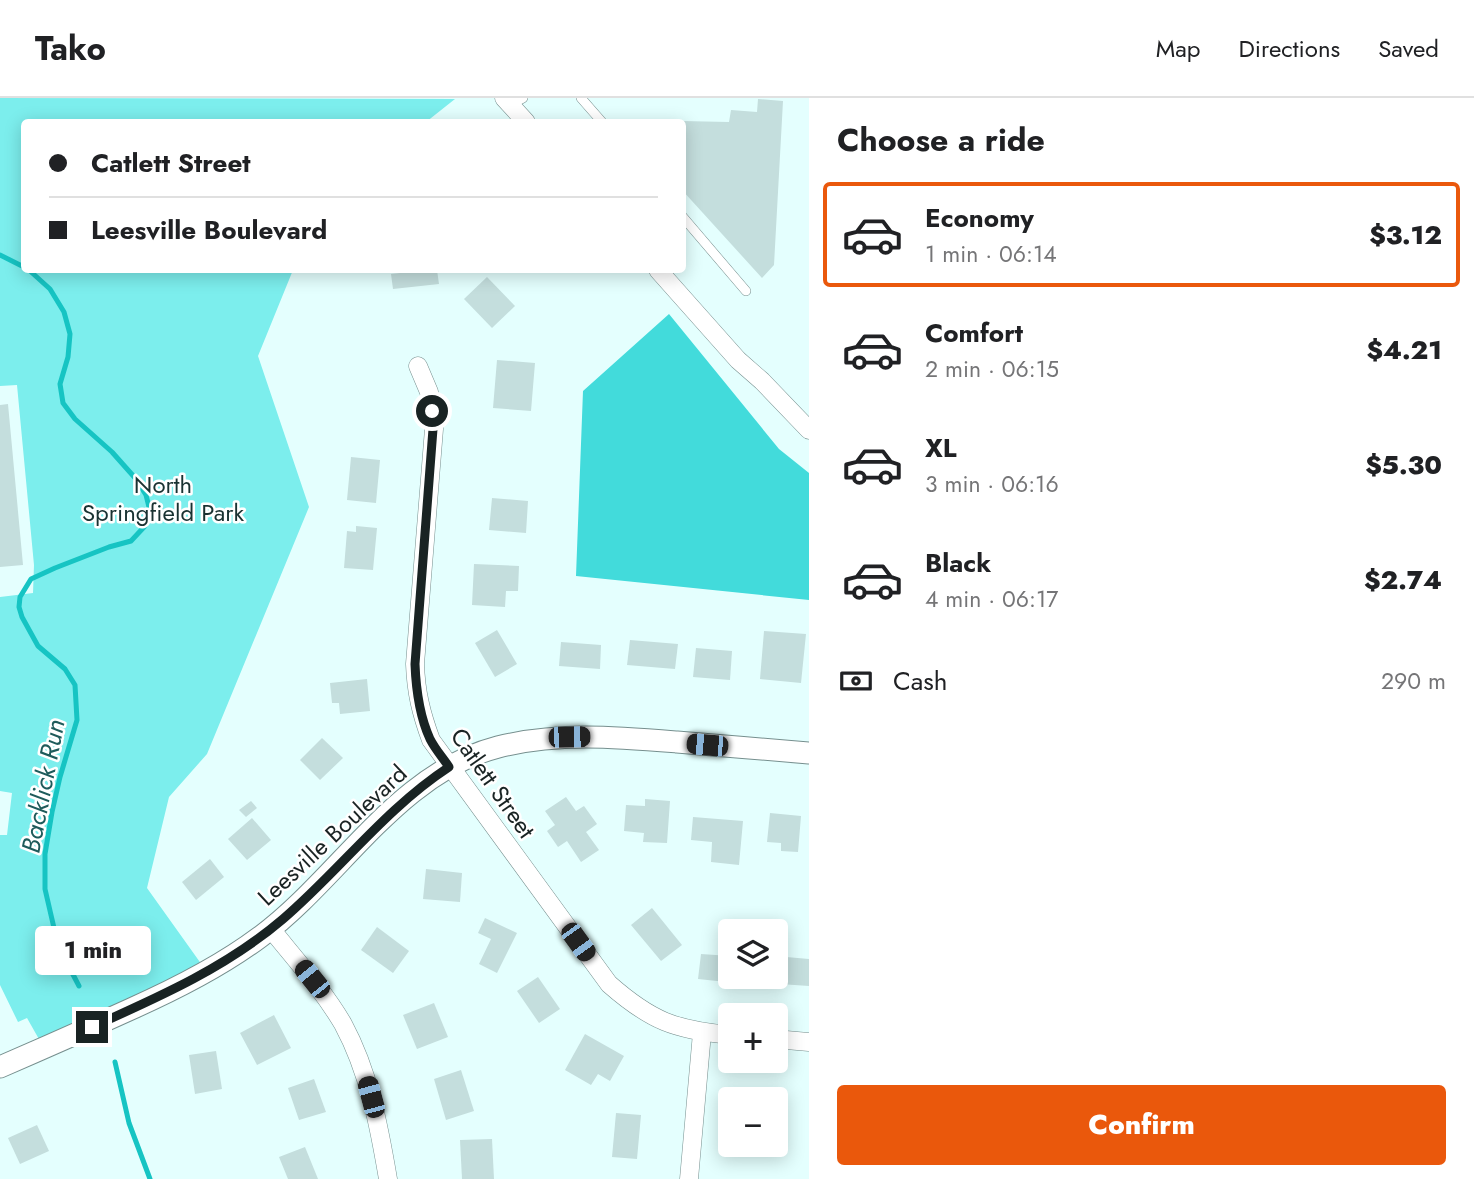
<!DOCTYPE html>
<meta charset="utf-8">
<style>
:root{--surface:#fff;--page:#f2f2f2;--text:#202124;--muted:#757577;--line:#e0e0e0;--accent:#ea580c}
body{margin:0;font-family:Jost,sans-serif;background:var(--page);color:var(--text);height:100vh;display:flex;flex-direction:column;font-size:26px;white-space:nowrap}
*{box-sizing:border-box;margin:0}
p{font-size:23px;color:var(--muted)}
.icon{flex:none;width:38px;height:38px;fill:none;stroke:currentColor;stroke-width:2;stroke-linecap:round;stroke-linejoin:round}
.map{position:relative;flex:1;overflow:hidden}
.sheet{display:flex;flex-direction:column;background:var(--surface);width:665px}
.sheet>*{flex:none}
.banner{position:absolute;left:21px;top:21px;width:665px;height:154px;border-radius:7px;box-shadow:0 4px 18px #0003;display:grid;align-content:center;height:154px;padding:0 28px;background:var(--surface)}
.tools{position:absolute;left:718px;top:821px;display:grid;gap:14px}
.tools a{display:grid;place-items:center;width:70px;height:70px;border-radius:7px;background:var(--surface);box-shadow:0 4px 18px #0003;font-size:35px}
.end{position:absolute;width:32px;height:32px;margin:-16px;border:9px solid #192323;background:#fff;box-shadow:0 0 0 4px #fff}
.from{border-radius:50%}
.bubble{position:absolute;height:49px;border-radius:7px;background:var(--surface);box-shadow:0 4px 18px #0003;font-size:23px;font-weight:800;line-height:49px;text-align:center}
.car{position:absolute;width:21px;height:42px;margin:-21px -10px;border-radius:9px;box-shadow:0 0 5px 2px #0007;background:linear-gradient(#222 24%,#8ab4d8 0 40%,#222 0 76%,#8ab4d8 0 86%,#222 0)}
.banner b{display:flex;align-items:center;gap:24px;height:66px;font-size:26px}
.banner b+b{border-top:2px solid var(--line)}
.banner i{width:18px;height:18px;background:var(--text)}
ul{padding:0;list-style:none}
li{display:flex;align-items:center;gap:21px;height:105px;margin:0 14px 10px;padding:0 14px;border:4px solid transparent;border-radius:7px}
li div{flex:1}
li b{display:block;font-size:26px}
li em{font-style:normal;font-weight:800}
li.active{border-color:var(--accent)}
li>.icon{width:63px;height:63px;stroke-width:1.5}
h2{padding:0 28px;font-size:32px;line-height:84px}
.pay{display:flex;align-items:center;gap:18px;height:77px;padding:0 28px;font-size:26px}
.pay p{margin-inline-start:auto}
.button{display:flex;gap:14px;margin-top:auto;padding:14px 28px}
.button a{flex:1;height:80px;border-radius:7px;background:var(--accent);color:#fff;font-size:28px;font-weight:800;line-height:80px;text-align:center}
header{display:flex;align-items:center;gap:42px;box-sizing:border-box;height:98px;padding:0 35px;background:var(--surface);border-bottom:2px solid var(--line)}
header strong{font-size:33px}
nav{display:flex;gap:38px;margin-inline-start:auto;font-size:24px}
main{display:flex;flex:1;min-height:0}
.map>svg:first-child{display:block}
.green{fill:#7ceeed}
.forest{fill:#42dbdb}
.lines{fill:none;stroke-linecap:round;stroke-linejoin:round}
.stream{stroke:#16c4c3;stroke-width:5}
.building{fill:#c4dedd}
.service-casing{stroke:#768f8e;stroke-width:10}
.minor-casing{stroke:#768f8e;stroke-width:19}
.tertiary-casing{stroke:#768f8e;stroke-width:23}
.service{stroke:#fff;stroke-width:9}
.minor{stroke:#fff;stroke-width:18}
.tertiary{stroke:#fff;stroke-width:21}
.route{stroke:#192323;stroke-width:9}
.labels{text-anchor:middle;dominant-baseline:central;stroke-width:5;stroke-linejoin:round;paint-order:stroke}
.park-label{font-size:24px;fill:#193232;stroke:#fff}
.street-label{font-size:24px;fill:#192323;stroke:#fff}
.water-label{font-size:26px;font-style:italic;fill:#1e5b5b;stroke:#fff}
</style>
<header>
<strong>Tako</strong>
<nav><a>Map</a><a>Directions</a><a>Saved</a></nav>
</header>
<main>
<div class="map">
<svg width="809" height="1081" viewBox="0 0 809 1081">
<rect width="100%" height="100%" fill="#e4fffe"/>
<!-- green -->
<path class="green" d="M0,0L455,1L426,24H24V172H293L258,258L309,409L207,656L169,699L147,790L207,874L44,950L27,920L18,924L0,887V737H7L12,695L0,693V499L33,495L34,467L17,287L0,288Z"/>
<!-- forest -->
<path class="forest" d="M669,216L779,351L809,375V502L576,478L583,293Z"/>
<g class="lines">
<!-- stream -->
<g class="stream">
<path d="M0,157L24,169"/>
<path d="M29,172L50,191L64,214L70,236L68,259L60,286L63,305L75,321L112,354L136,381L146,397L150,413L145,428L131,443L109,449L55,470L31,481L20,499L19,509L22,519L38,548L65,571L75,587L77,622L60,679L52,714L45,756V791L54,830L68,867L79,888"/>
<path d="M115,964L129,1025L150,1081"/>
</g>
</g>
<!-- building -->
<g class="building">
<path d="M758,1L783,3L774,167L762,180L682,92V23L729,24L731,12L757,14Z"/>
<path d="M400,172H437L439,186L393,191L391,176L400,175Z"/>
<path d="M487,179L515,208L492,230L464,201Z"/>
<path d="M497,262L535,265L531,313L493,310Z"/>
<path d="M8,306L23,467L0,469V307Z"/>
<path d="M351,359L380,362L376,405L347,402Z"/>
<path d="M492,400L528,403L526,435L489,432Z"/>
<path d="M356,428L377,430L373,472L344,470L347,433L356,434Z"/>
<path d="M474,466L519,468L518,493H506L505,509L472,507Z"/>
<path d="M497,532L517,566L495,579L475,545Z"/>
<path d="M764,533L806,536L801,585L760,581Z"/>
<path d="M630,542L678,546L675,571L627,567Z"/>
<path d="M561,544L601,547L600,571L559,568Z"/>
<path d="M696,550L732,553L730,582L693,579Z"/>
<path d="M367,581L370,613L340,616L339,605H332L330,585Z"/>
<path d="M322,640L343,660L320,682L300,662Z"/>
<path d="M566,699L576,713L584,708L597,726L586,734L599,752L581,764L567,743L558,749L547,733L555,727L545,713Z"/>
<path d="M645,701L670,703L667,745L643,744L644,735L624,733L626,707L645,708Z"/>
<path d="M251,703L257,710L246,719L239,712Z"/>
<path d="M770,715L801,718L798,754L781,753V745L767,744Z"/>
<path d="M693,719L743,723L739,767L711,764L712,744L691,742Z"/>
<path d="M252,720L271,742L247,762L228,741Z"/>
<path d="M210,761L224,779L196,802L182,784Z"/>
<path d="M426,771L462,775L460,804L423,801Z"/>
<path d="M652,810L682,847L661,863L631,827Z"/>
<path d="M485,820L517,835L497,875L479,866L491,841L478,835Z"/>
<path d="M377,829L409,853L393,875L361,852Z"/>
<path d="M701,856L730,858V878H737L736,885L698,881Z"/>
<path d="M775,858L809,861V888L765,885L766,878H775Z"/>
<path d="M538,879L560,911L539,925L517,893Z"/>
<path d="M434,905L448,939L417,951L403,917Z"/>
<path d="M274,917L291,950L257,967L240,935Z"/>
<path d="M585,936L624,958L610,983L598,976L591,987L565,972Z"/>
<path d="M216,953L222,991L195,996L189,957Z"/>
<path d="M461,972L474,1013L446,1022L434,981Z"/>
<path d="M314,981L326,1014L299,1022L288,990Z"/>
<path d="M747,994L772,996L771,1001H747Z"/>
<path d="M616,1015L641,1017L637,1061L612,1059Z"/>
<path d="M37,1027L49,1053L20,1066L8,1040Z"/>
<path d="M492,1041L494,1081H462L460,1042Z"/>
<path d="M305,1049L318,1081H288L279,1059Z"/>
</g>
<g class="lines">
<defs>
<g id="service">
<path d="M581,0L602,24"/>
<path d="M510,7L523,0"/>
<path d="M682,118L746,193"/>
</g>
<g id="minor">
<path d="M504,0L526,24"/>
<path d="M658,172L738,262L762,283L809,332"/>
<path d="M418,268L429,294L434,331L415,566C416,594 421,615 431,642L609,886C651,923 675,932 730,937"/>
<path d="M271,831C296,862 323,892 343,926C369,974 379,1028 388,1081"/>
<path d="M775,941L809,944"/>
<path d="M689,1081L702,935"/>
</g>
<path id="tertiary" d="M0,969C44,950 87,931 131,911C176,891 220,869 260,839C340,780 397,675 498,649C557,634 616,639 677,644C721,648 765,651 809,655"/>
</defs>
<!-- service casing -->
<use href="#service" class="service-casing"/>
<!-- minor casing -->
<use href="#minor" class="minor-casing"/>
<!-- tertiary casing -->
<use href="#tertiary" class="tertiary-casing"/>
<!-- service -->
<use href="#service" class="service"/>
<!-- minor -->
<use href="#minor" class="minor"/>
<!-- tertiary -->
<use href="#tertiary" class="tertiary"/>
</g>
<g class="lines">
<!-- route -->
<path class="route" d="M92,929C159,899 227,869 283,821C340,772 385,711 449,669C443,660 435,651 430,641C419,617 416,592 415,566L433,331L432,313"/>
</g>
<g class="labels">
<!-- park labels -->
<g class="park-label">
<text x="163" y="386">North<tspan x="163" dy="28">Springfield Park</tspan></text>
</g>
<!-- street labels -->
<g class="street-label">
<text transform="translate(493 685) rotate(55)">Catlett Street</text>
<text transform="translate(332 737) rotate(-43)">Leesville Boulevard</text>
</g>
<!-- water labels -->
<g class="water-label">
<text transform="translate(43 688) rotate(-79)">Backlick Run</text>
</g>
</g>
</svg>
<div class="tools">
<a><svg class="icon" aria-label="layers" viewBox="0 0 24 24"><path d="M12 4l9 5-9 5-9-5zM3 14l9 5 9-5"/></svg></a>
<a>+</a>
<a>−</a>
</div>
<i class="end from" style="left:432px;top:313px"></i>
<i class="end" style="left:92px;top:929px"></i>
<div class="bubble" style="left:35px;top:828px;width:116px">1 min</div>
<i class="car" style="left:569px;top:639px;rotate:89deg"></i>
<i class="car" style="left:707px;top:647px;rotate:275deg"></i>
<i class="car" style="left:578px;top:844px;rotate:144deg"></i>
<i class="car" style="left:312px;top:881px;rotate:321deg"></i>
<i class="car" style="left:371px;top:999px;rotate:345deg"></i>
<div class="banner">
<b><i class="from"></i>Catlett Street</b>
<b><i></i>Leesville Boulevard</b>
</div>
</div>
<section class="sheet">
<h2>Choose a ride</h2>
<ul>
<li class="active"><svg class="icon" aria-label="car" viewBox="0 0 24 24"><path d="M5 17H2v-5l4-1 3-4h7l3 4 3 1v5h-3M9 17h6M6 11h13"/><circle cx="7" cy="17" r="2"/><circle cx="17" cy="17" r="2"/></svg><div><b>Economy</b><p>1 min · 06:14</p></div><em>$3.12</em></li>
<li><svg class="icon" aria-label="car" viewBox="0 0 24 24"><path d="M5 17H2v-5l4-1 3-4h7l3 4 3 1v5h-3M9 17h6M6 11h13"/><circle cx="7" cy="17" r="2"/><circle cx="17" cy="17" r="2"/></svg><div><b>Comfort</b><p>2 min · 06:15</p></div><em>$4.21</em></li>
<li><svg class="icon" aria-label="car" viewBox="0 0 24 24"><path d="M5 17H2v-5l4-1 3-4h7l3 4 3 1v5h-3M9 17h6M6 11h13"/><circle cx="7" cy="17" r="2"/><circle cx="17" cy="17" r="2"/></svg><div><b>XL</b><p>3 min · 06:16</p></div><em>$5.30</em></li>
<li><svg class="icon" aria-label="car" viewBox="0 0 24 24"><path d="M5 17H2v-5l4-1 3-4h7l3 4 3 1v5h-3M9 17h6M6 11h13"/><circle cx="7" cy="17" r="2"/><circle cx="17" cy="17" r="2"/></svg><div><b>Black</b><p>4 min · 06:17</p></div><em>$2.74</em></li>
</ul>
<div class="pay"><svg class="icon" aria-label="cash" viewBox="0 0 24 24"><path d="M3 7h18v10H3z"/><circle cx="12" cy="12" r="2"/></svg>Cash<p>290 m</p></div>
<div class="button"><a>Confirm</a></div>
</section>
</main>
